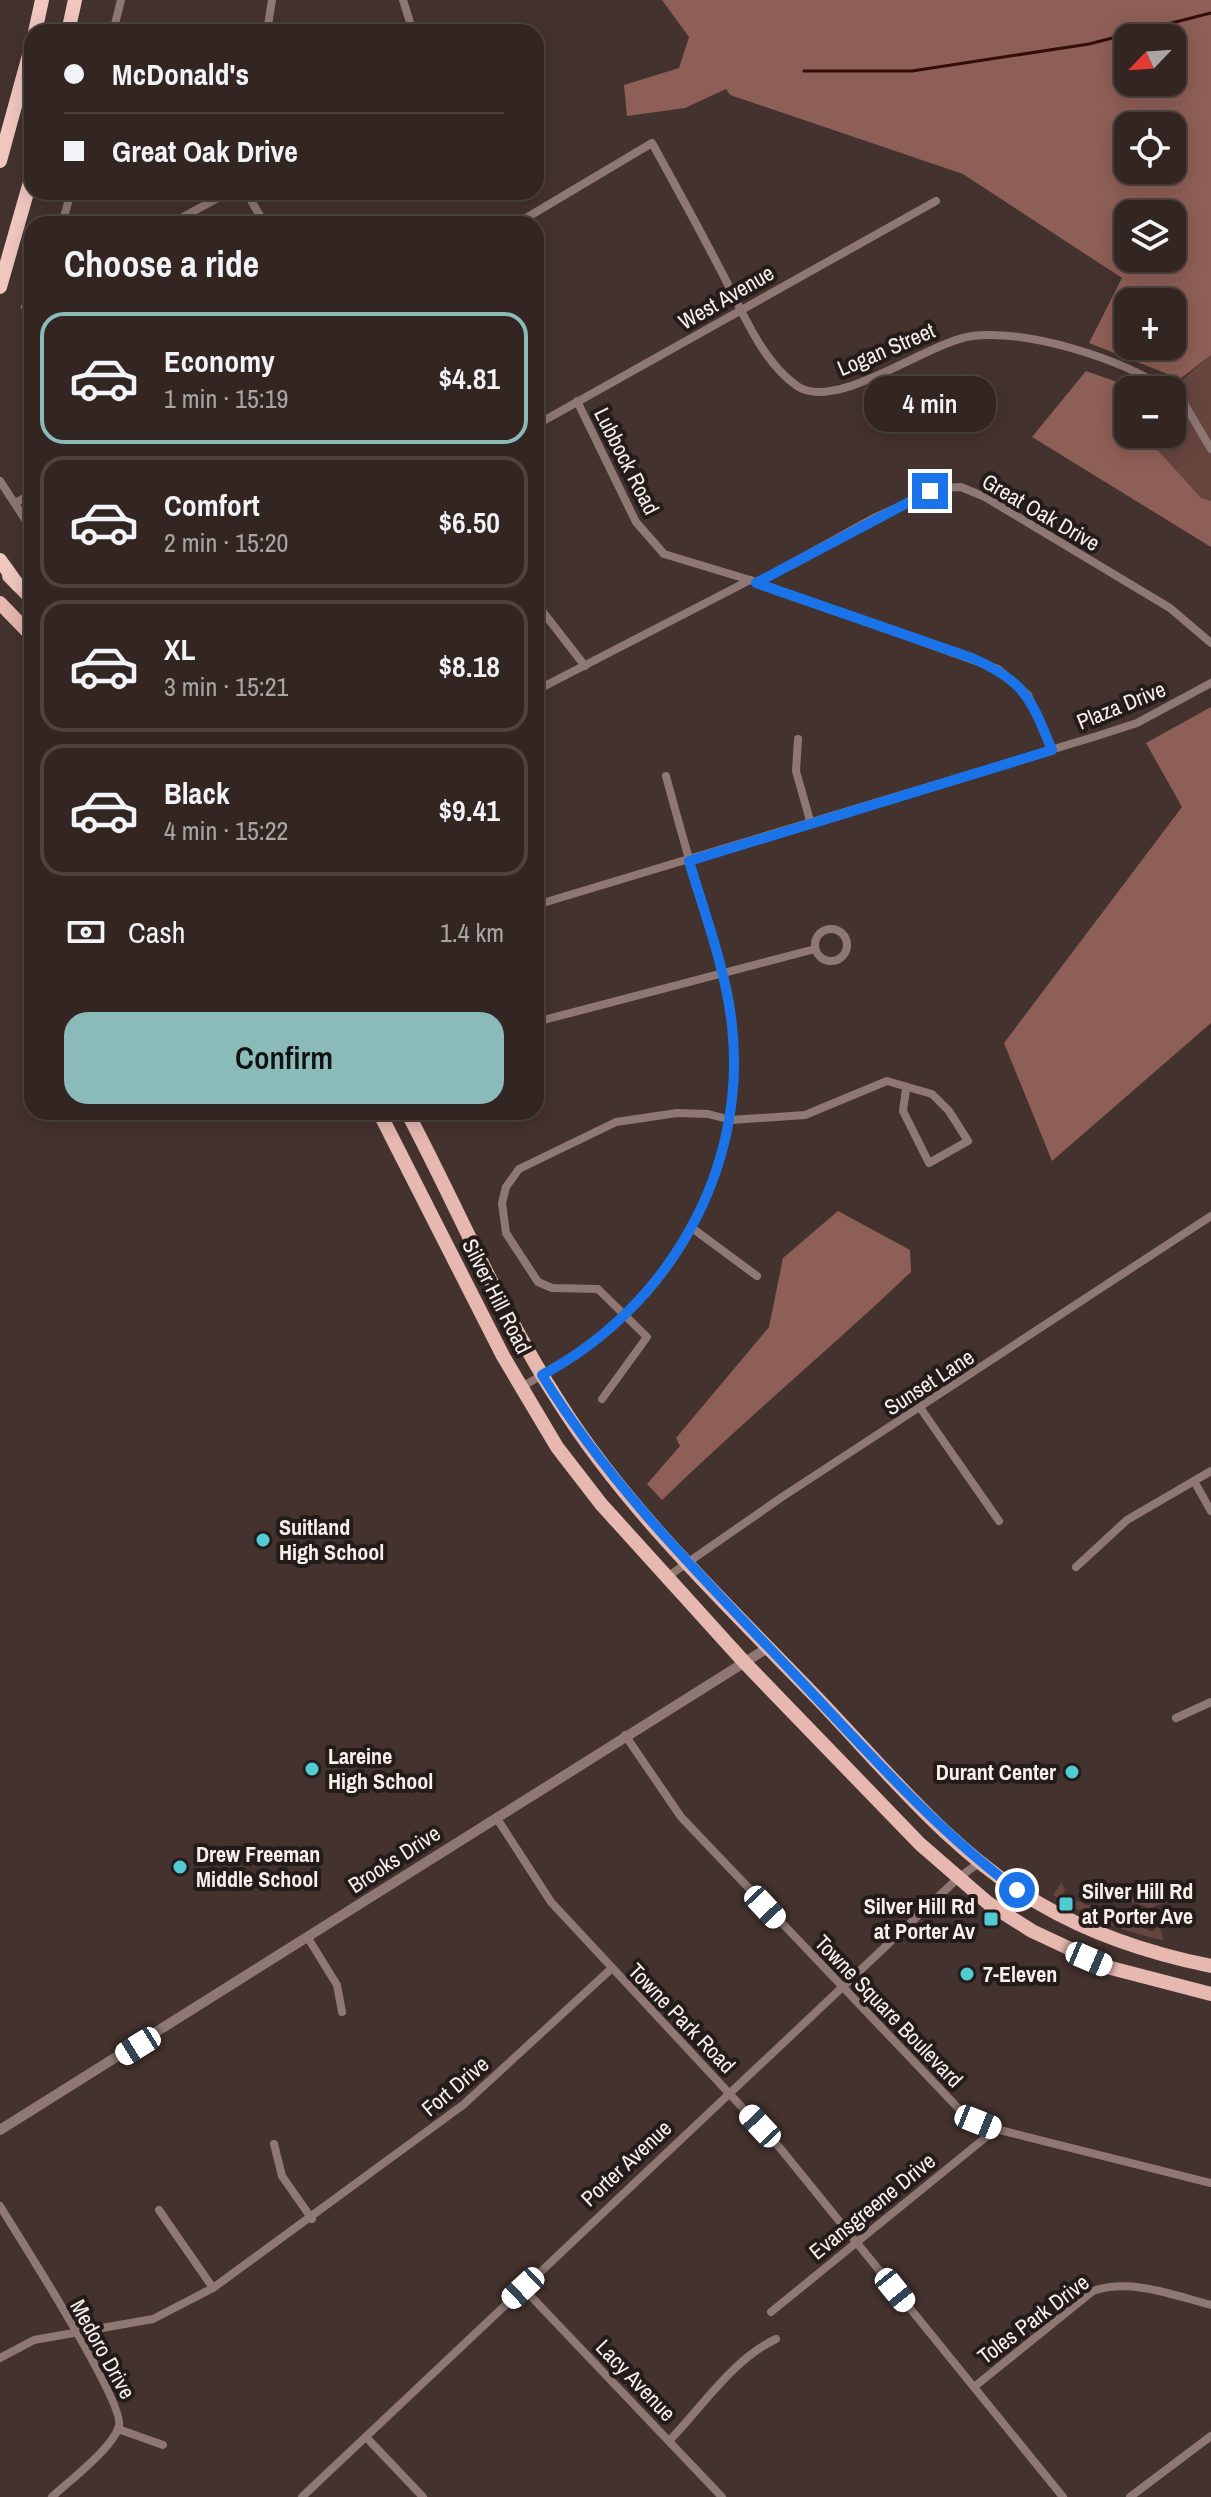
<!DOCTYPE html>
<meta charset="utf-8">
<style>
:root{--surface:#332622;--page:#3b2e2a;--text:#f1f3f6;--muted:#a9a5a5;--line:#4e4340;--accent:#8bbbb9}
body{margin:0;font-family:"Archivo Narrow",sans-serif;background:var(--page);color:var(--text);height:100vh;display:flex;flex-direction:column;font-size:30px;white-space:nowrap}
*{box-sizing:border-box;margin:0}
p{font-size:26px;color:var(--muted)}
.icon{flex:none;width:44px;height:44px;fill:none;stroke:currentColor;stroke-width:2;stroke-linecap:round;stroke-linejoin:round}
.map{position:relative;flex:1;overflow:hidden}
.sheet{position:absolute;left:24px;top:216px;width:520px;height:904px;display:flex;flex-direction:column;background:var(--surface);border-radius:24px;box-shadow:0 4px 20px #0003,0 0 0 2px var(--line)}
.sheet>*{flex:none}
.guide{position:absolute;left:24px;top:24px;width:520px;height:176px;border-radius:24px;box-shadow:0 4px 20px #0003,0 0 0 2px var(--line);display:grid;align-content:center;height:176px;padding:0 40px;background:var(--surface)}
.needle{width:52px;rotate:245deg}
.controls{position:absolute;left:1114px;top:24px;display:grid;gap:16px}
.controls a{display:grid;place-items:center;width:72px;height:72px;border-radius:16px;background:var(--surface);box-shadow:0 4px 20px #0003,0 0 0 2px var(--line);font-size:40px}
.end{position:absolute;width:36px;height:36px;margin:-18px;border:10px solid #1a73e8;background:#fff;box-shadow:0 0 0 4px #fff}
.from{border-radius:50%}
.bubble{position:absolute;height:56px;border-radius:24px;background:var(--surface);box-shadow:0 4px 20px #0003,0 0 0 2px var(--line);font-size:26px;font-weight:600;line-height:56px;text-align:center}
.car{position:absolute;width:24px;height:48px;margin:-24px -12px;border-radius:10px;box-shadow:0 0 6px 2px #0007;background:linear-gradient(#fff 24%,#345 0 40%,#fff 0 76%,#345 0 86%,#fff 0)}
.guide b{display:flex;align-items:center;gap:28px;height:76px;font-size:30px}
.guide b+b{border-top:2px solid var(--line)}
.guide i{width:20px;height:20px;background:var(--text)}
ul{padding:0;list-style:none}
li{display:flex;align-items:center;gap:24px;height:132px;margin:0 16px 12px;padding:0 24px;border:4px solid var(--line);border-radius:24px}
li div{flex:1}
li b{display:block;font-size:30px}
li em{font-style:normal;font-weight:600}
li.current{border-color:var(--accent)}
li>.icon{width:72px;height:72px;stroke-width:1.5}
h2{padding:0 40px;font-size:36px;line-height:96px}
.pay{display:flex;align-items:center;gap:20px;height:88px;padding:0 40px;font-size:30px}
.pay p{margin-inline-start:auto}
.primary-button{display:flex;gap:16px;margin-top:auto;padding:16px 40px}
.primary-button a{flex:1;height:92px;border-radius:24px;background:var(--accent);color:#111;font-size:32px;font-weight:600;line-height:92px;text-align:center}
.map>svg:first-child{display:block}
.green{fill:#66453f}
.forest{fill:#8e5f56;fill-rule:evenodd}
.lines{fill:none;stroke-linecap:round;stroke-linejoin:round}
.stream{stroke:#330d07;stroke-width:3}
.minor{stroke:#8f7874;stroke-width:8}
.tertiary{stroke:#8f7874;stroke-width:10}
.primary{stroke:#e6b8af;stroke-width:14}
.trunk{stroke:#f0c8c0;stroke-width:14}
.route{stroke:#1a73e8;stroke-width:10}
.poi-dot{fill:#51ccd4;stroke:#241c1a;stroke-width:3}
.labels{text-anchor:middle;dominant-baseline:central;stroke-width:8;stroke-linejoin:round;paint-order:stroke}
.street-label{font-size:22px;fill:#fbefec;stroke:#241c1a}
.poi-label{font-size:22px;font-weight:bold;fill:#fbefec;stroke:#241c1a;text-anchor:start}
</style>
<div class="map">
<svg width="1211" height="2497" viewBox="0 0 1211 2497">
<rect width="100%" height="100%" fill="#44322e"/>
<!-- green -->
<g class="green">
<path d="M1211,355V501L1201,499L1143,434H1172L1170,390Z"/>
<path d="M1061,1883L1065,1889L1063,1895L1153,1932L1159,1925L1164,1940C1127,1934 1084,1915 1053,1895Z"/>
<path d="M1165,1887L1171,1901L1149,1908L1129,1901L1140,1891L1144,1896Z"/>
</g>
<!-- forest -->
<g class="forest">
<path d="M662,0H1211V355L1180,379L1089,343L1122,278L963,174L730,95L726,89L685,108L627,116L624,85L679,68L689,37ZM1128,38H1172V82H1128ZM1128,126H1172V170H1128ZM1128,214H1172V258H1128ZM1128,302H1172V346H1128Z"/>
<path d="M1086,371L1140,390H1128V434H1143L1201,498L1211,501V547L1032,437Z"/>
<path d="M1211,707V1023L1052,1161L1004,1043L1182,807L1146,743Z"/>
<path d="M838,1211L910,1250L911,1272C829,1350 743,1421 662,1500L647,1484L680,1446L676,1438L769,1327L783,1258Z"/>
</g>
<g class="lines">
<!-- stream -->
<path class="stream" d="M804,71H912L1089,44L1211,13"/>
<!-- minor -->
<g class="minor">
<path d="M403,0L413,32"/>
<path d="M113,32L121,0"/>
<path d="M267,32L272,0"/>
<path d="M246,192L265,224"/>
<path d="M62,224L71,192"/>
<path d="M170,224L229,192"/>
<path d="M516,224L652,143C675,185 699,228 721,271C741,308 761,361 797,386C836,413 927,342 972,336C1029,329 1121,359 1168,390"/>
<path d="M25,307L32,303"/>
<path d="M1172,393L1185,405L1211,449"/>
<path d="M577,401L636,522L664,554L750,580L998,669L1028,695L1052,750"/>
<path d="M536,425L936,201"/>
<path d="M0,481L32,530"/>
<path d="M15,503L32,494"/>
<path d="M756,583L872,519L939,488L961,487L985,497L1170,608L1211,643"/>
<path d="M536,603L585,666"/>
<path d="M539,689L750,580"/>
<path d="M798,739L796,771L811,824"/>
<path d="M536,905L1097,736L1137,723L1211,683"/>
<circle cx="831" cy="945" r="16"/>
<path d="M536,1022L815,949"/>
<path d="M692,1228L757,1276"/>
<path d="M520,1388C556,1367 594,1344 625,1315C709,1236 747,1118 730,1005C725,973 714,942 704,911C691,866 678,821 666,776"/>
<path d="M602,1399L647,1337L598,1289L552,1288L538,1282L506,1233L502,1203L506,1187L519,1169L616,1122L677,1113L708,1114L731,1120L805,1115L887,1081L932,1094L949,1111L968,1141L929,1163L903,1111L906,1089"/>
<path d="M921,1409L999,1521"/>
<path d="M1194,1481L1211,1511"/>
<path d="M1076,1567L1127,1520L1211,1471"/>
<path d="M667,1577L782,1497L1211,1216"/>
<path d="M1176,1718L1211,1702"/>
<path d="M625,1735L681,1817L960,2110L996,2129L1211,2183"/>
<path d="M496,1817L551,1902L780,2148L1063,2497"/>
<path d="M308,1938L337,1985L342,2012"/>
<path d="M274,2144L282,2176L312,2219"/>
<path d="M0,2206C19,2237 125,2402 119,2426C113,2448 69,2481 52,2497"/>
<path d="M159,2210L213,2288"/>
<path d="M523,2288L722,2497"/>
<path d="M771,2312L996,2129"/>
<path d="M0,2358L34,2340L153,2319L213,2288L463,2105L611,1969"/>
<path d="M974,2387L1093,2291C1131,2278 1173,2295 1211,2305"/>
<path d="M118,2429L163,2445"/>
<path d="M366,2437L423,2497"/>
<path d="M670,2440C702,2407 733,2359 776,2339"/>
<path d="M302,2497L957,1879L980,1862"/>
<path d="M1130,2497L1211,2436"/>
</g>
<!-- tertiary -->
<path class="tertiary" d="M0,2130L769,1647"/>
<!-- primary -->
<g class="primary">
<path d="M9,576L32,599"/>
<path d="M0,603L32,636"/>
<path d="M379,1112L503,1356L557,1447L601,1504L745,1663L920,1844L988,1903L1032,1931L1111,1968L1211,1994"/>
<path d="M407,1112C458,1208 500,1311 559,1402C629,1513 728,1605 818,1699C887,1771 953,1854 1040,1904C1093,1935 1152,1954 1211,1966"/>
</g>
<!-- trunk -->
<g class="trunk">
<path d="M35,32L42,0"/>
<path d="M68,32L75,0"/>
<path d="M0,161L32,44"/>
<path d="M0,287L32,175"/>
<path d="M0,560L18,585"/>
</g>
</g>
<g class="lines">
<!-- route -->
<path class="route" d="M930,491L756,583L972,658C1025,681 1031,699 1052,750L689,861C705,915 726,970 732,1026C748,1169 668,1308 542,1375C611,1488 705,1580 795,1675C866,1750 934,1828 1017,1890"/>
</g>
<!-- markers -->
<g class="poi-dot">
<circle cx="263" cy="1540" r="8"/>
<circle cx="312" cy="1769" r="8"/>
<circle cx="1072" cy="1772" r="8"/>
<circle cx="180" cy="1867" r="8"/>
<rect x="1058" y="1896" width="16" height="16" rx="4"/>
<rect x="983" y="1911" width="16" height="16" rx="4"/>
<circle cx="967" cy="1974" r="8"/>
</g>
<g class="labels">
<!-- street labels -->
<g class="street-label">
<text transform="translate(726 297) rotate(-30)">West Avenue</text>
<text transform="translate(886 349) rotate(-23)">Logan Street</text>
<text transform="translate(627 461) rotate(63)">Lubbock Road</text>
<text transform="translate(1041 512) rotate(30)">Great Oak Drive</text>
<text transform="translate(1121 705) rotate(-22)">Plaza Drive</text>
<text transform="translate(497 1296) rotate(63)">Silver Hill Road</text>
<text transform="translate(929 1382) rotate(-33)">Sunset Lane</text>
<text transform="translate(394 1859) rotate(-33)">Brooks Drive</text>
<text transform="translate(889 2011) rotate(46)">Towne Square Boulevard</text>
<text transform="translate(682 2018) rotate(46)">Towne Park Road</text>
<text transform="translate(455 2086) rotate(-40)">Fort Drive</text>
<text transform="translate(626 2163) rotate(-43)">Porter Avenue</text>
<text transform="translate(872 2206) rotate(-39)">Evansgreene Drive</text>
<text transform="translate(1033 2319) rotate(-37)">Toles Park Drive</text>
<text transform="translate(103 2349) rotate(61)">Medoro Drive</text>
<text transform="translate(636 2380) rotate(46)">Lacy Avenue</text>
</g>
<!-- poi labels -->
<g class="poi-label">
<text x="279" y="1527">Suitland<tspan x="279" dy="25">High School</tspan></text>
<text x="328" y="1756">Lareine<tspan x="328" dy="25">High School</tspan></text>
<text x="1056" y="1772" text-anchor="end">Durant Center</text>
<text x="196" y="1854">Drew Freeman<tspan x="196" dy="25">Middle School</tspan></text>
<text x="1082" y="1891">Silver Hill Rd<tspan x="1082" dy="25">at Porter Ave</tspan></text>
<text x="975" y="1906" text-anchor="end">Silver Hill Rd<tspan x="975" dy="25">at Porter Av</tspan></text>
<text x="983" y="1974">7-Eleven</text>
</g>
</g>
</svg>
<div class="controls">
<a><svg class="needle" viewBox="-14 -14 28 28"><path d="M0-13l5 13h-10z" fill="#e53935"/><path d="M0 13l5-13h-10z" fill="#a9a5a5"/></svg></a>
<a><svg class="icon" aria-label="locate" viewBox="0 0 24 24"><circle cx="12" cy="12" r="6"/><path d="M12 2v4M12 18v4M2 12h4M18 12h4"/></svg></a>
<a><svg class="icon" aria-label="layers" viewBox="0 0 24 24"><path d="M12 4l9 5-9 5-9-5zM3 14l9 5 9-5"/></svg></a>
<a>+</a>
<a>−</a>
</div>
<i class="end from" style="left:1017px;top:1890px"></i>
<i class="end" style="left:930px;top:491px"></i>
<div class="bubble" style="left:864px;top:376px;width:132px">4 min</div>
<i class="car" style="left:765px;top:1907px;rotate:137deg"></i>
<i class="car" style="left:1089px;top:1959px;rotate:113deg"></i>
<i class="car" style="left:138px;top:2046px;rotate:238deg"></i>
<i class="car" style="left:978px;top:2122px;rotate:112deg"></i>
<i class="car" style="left:760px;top:2126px;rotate:317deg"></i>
<i class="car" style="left:523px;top:2288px;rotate:227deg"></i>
<i class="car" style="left:895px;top:2290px;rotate:141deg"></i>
<div class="guide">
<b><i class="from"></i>McDonald's</b>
<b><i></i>Great Oak Drive</b>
</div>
<section class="sheet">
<h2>Choose a ride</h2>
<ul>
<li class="current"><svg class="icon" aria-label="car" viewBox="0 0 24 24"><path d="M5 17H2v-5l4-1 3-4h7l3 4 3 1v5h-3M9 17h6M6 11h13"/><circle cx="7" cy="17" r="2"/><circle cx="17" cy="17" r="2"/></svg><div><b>Economy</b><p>1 min · 15:19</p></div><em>$4.81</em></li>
<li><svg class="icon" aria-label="car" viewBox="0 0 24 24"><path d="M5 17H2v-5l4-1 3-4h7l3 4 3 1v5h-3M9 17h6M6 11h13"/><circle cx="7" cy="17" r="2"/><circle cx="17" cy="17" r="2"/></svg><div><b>Comfort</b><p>2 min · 15:20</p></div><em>$6.50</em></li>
<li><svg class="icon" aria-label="car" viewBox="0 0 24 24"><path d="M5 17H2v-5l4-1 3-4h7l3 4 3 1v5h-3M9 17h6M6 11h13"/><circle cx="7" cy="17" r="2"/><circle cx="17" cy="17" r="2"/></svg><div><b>XL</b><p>3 min · 15:21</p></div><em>$8.18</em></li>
<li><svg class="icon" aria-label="car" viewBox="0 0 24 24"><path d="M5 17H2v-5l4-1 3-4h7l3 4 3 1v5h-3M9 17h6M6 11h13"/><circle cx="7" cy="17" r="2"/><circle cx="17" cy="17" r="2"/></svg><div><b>Black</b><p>4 min · 15:22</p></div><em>$9.41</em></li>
</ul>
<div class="pay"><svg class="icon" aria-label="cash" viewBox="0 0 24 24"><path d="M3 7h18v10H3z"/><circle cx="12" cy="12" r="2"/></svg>Cash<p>1.4 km</p></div>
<div class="primary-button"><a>Confirm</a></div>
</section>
</div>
